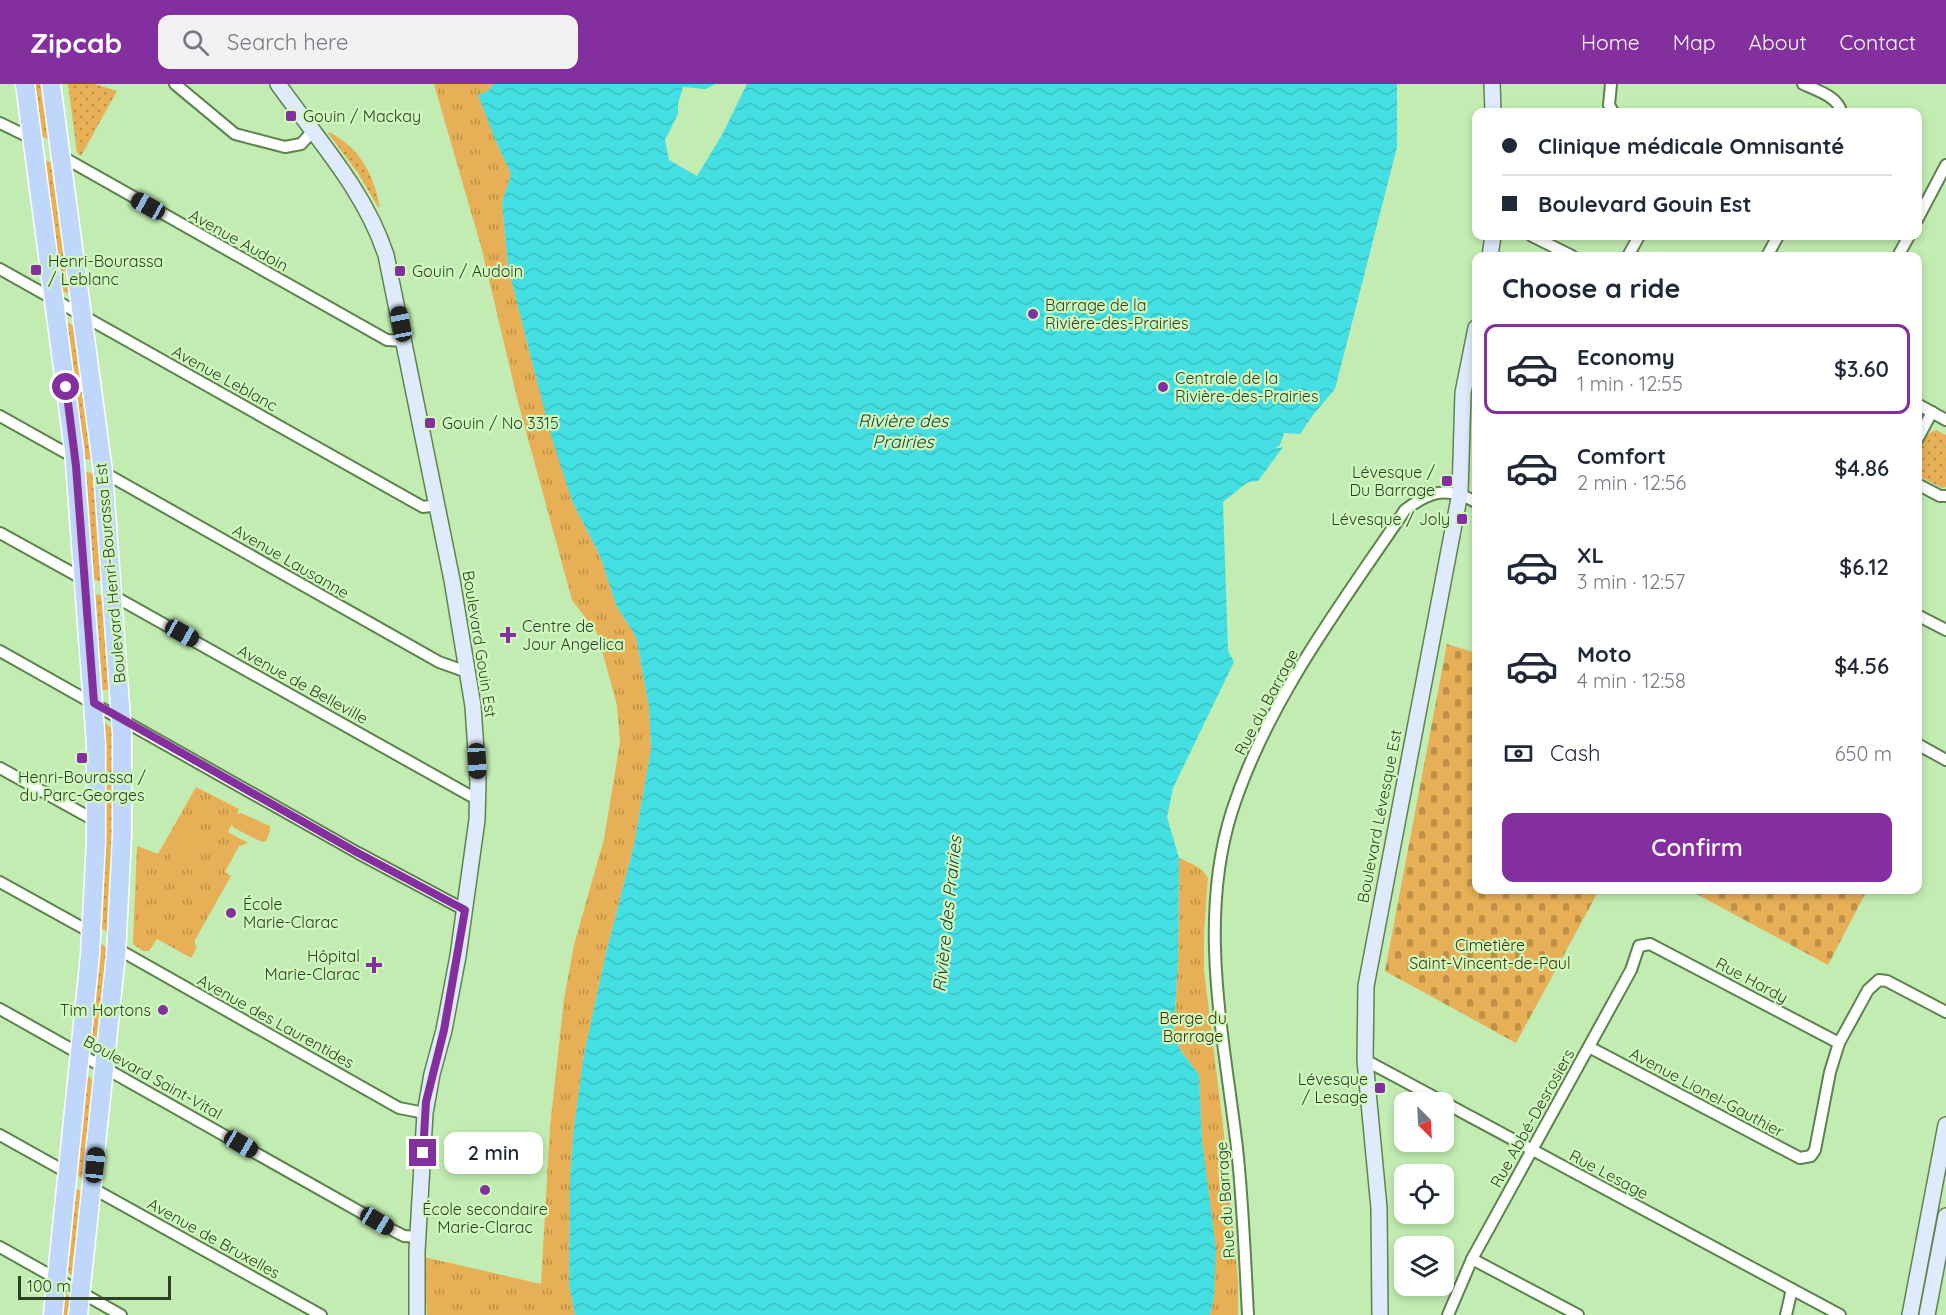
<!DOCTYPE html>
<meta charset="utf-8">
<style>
:root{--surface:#fff;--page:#f2f2f3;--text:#1f2937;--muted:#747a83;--line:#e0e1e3;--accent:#83309e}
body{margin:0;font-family:Quicksand,sans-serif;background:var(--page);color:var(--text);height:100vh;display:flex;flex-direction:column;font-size:22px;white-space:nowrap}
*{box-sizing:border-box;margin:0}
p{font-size:20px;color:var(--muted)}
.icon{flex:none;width:33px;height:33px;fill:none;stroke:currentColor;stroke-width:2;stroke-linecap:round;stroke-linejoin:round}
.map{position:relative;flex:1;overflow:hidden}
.side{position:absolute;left:1472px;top:168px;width:450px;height:642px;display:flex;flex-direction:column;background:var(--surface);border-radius:12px;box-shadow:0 3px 9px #0003}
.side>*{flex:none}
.guide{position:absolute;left:1472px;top:24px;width:450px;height:132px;border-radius:12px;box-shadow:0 3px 9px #0003;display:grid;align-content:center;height:132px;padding:0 30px;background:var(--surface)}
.needle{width:39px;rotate:156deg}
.buttons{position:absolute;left:1394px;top:1008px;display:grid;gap:12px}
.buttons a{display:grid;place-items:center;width:60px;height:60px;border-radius:12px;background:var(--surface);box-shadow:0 3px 9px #0003;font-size:30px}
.scale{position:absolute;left:18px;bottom:15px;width:153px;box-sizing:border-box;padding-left:6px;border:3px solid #2e3f27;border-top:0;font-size:16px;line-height:21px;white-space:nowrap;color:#2e3f27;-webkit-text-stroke:4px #cff9bd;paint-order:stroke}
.end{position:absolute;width:27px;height:27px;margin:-14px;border:8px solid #83309e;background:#fff;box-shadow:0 0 0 3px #fff}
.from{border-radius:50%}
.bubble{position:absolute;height:42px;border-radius:12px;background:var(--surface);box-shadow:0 3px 9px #0003;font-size:20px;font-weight:600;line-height:42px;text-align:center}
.car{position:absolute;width:18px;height:36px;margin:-18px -9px;border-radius:8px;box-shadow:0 0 4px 2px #0007;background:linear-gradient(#222 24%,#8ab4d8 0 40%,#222 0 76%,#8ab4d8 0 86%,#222 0)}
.guide b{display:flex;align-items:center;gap:21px;height:57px;font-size:22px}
.guide b+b{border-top:2px solid var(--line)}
.guide i{width:15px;height:15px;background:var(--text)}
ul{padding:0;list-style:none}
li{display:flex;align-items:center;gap:18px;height:90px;margin:0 12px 9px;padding:0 18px;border:3px solid transparent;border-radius:12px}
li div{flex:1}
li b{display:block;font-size:22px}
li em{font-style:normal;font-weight:600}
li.selected{border-color:var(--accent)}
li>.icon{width:54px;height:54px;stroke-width:1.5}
h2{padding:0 30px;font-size:27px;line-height:72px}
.pay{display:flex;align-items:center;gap:15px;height:66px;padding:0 30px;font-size:22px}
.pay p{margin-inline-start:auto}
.primary-button{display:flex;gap:12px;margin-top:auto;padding:12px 30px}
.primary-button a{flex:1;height:69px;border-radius:12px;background:var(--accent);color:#fff;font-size:24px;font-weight:600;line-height:69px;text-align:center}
header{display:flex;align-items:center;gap:36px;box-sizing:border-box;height:84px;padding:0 30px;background:var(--accent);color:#fff}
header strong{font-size:28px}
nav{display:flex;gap:33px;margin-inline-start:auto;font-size:21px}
.search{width:420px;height:54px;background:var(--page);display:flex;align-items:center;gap:15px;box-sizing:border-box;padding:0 21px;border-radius:12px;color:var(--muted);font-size:22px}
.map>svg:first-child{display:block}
.grass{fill:url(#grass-dots)}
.cemetery{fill:url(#cemetery-stones)}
.park{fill:url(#park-tufts)}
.pitch{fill:#e8b056}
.water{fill:url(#water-waves)}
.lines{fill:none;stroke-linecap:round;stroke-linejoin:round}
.street-casing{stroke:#5d834d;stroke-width:14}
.secondary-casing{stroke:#5d834d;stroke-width:18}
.primary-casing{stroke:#fff;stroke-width:21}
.street{stroke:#fff;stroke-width:10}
.secondary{stroke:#dfebfc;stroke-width:15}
.primary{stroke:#bed7fa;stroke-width:18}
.route{stroke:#83309e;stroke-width:8}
.poi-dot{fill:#83309e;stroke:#cff9bd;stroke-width:2}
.labels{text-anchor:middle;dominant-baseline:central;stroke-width:4.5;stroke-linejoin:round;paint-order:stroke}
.poi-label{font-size:16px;fill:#2e3f27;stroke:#cff9bd;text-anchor:start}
.street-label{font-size:16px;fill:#2e3f27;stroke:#cff9bd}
.park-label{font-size:16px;fill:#442e05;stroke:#cff9bd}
.water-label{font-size:18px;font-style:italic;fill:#1c3536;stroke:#cff9bd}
</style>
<header>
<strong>Zipcab</strong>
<div class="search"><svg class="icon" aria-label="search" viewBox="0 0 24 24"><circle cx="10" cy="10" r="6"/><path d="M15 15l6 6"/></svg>Search here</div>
<nav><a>Home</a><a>Map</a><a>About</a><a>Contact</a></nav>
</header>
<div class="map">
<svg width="1946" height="1231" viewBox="0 0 1946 1231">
<defs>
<pattern id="grass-dots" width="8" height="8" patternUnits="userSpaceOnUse" patternTransform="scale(1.5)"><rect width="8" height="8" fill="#e8b056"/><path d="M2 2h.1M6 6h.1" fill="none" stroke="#bc9147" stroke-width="1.8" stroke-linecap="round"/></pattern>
<pattern id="cemetery-stones" width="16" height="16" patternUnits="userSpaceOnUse" patternTransform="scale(1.5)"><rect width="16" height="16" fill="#e8b056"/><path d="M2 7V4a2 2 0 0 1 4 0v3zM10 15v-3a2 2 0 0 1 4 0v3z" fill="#bc9147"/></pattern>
<pattern id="park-tufts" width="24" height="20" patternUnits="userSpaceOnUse" patternTransform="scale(1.5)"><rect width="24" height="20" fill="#e8b056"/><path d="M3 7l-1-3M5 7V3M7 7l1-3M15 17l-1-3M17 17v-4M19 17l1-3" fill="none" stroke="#bc9147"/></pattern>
<pattern id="water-waves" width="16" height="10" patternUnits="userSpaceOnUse" patternTransform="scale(1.5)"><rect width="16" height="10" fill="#44dfe2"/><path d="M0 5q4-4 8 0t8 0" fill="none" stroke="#3cc0c2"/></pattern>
</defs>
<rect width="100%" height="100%" fill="#c2ecb1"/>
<!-- grass -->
<g class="grass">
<path d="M33,0H43L51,56L40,52Z"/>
<path d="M68,0H95L117,7L81,72L77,69Z"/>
<path d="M329,48C360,64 373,89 380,123H378L358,89L328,49Z"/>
<path d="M43,76L54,79L72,212L61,206Z"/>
<path d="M65,237L76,243L93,376L83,374Z"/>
<path d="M1936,346L1946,351V403L1942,404L1917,391C1917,377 1920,350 1936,346Z"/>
<path d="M84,387L95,390L104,498L94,496Z"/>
<path d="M95,510L104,512L111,606H102Z"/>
<path d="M105,639L114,646V723L110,850L100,843L104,782Z"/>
<path d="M100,858L108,866L99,957L96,956V953L94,956L90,955Z"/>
<path d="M86,991L95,997L85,1096L76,1091Z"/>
<path d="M74,1104L84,1108L74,1193L65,1186Z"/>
<path d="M63,1208L72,1214L71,1231H61Z"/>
</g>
<!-- cemetery -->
<g class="cemetery">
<path d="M1447,560L1476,569V806H1599L1516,959L1385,887Z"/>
<path d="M1689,806H1867L1828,881Z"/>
</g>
<!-- park -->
<g class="park">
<path d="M434,0H493L489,6L494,53L511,90L502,119L508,183L532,278L572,417L600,472L616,521L636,553L649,623L651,665L634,761L606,869L584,970L574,1042L570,1092L569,1201L575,1231H427L424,1173L541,1200L550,1043L564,915L574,861L604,755L620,658L617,621L597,549L572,516L518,318L482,166Z"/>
<path d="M196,703L239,725L228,748L248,759L239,762L225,788L231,792L195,856V861L197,863L191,874L157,855L149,867H143L133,860L137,762L158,770Z"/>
<path d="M1179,774C1190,779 1203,783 1208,794L1204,849V886L1224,1050L1238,1197V1231H1210L1214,1212L1202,1056L1199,991L1179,964L1174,946L1178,876Z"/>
</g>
<!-- pitch -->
<g class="pitch">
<path d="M241,729L270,742V747L266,757L262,758L234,744L231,740L236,730Z"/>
<path d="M191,746L206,758L183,787L169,776Z"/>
</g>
<!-- water -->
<path class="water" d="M493,0H715L706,5L683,3L678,20V30L665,56L669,76L697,92L722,51L747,0H1397V63L1335,305L1313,331L1300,350L1284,349L1280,361L1274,365L1283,363L1258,397L1248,398L1223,418L1228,567L1234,578L1173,704L1167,733L1179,774L1178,876L1174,946L1179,964L1199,991L1202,1056L1216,1165L1214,1212L1210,1231H575L569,1201L570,1092L574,1042L584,970L606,869L634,761L651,665L649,623L636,553L616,521L600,472L572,417L552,355L532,278L508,183L502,119L511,90L494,53L478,11L489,6Z"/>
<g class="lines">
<defs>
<g id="street">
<path d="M175,0L235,50L285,63L301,60L313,47"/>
<path d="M1611,0L1609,21L1613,28"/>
<path d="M1803,0C1816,6 1839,13 1841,28"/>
<path d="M0,39L33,55"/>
<path d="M61,72L387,256L405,257"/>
<path d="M1917,136L1946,81"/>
<path d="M1532,152L1572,172"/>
<path d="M1628,172L1639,152"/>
<path d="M1767,172L1778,152"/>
<path d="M1898,172L1909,152"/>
<path d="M0,185L423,423L437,421"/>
<path d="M1917,320L1946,336"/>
<path d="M0,332L75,374"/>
<path d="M1917,356L1932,328"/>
<path d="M103,388L439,578L467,588"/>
<path d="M1917,400L1940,412H1946"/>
<path d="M0,449L85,496"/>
<path d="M112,511L478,716"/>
<path d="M1917,531L1946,546"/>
<path d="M0,567L358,769L465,826"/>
<path d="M1917,660L1946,676"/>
<path d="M0,684L96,737"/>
<path d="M0,798L92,849"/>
<path d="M116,864L399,1024L425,1029"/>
<path d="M0,925L394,1147L404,1152L418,1153"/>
<path d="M1589,963L1800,1074L1811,1072L1815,1066L1830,988L1839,959L1868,906L1879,896L1887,897L1946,928"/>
<path d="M1365,976L1840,1231"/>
<path d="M0,1051L68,1089"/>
<path d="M92,1104L321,1231"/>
<path d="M0,1163L121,1231"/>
<path d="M1472,1175L1578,1231"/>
<path d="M1248,1231C1245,1175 1243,1119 1237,1064C1224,953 1197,837 1232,727C1268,616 1340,522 1405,426C1430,407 1447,402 1476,418"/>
<path d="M1448,1231L1472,1175L1631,886L1639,862L1650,860L1839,959"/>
<path d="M1786,1231L1792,1205"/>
</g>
<g id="secondary">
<path d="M278,0C317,55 364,105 386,171L452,496L473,622L478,697L477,736L458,872L444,946L432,990L425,1029L417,1167V1231"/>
<path d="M1492,0L1493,28"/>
<path d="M1490,172L1493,152"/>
<path d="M1380,1231L1379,1124L1365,976L1366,902L1460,409L1463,309L1476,244"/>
<path d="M1910,1231L1946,1041"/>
<path d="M1927,1231L1946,1132"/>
</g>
<g id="primary">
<path d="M25,0L74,366L96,660V757L90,871L53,1231"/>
<path d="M51,0L103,388L122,649V751L116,871L78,1231"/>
</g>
</defs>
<!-- street casing -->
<use href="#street" class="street-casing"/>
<!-- secondary casing -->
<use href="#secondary" class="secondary-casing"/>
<!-- primary casing -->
<use href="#primary" class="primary-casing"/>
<!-- street -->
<use href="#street" class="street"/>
<!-- secondary -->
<use href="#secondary" class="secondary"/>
<!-- primary -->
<use href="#primary" class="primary"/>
</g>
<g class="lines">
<!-- route -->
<path class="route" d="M66,303L76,382L94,619L358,769L465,826L444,946L426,1018L423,1069"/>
</g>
<!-- markers -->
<g class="poi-dot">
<rect x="285" y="26" width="12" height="12" rx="3"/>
<rect x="30" y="180" width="12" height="12" rx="3"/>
<rect x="394" y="181" width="12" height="12" rx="3"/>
<circle cx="1033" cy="230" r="6"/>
<circle cx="1163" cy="303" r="6"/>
<rect x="424" y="333" width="12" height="12" rx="3"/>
<rect x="1441" y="391" width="12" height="12" rx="3"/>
<rect x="1456" y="429" width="12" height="12" rx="3"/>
<path d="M505 542h6v6h6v6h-6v6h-6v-6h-6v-6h6z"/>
<rect x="76" y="668" width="12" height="12" rx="3"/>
<circle cx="231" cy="829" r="6"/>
<path d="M371 872h6v6h6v6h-6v6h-6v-6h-6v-6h6z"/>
<circle cx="163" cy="926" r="6"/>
<rect x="1374" y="998" width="12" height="12" rx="3"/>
<circle cx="485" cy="1106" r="6"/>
</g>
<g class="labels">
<!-- poi labels -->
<g class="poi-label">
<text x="303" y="32">Gouin / Mackay</text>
<text x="48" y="177">Henri-Bourassa<tspan x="48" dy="18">/ Leblanc</tspan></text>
<text x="412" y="187">Gouin / Audoin</text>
<text x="1045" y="221">Barrage de la<tspan x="1045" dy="18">Rivière-des-Prairies</tspan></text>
<text x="1175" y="294">Centrale de la<tspan x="1175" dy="18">Rivière-des-Prairies</tspan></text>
<text x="442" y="339">Gouin / No 3315</text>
<text x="1435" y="388" text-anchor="end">Lévesque /<tspan x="1435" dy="18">Du Barrage</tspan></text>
<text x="1450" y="435" text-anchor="end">Lévesque / Joly</text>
<text x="522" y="542">Centre de<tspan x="522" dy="18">Jour Angelica</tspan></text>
<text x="82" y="693" text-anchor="middle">Henri-Bourassa /<tspan x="82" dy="18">du Parc-Georges</tspan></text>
<text x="243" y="820">École<tspan x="243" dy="18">Marie-Clarac</tspan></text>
<text x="360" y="872" text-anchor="end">Hôpital<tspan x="360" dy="18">Marie-Clarac</tspan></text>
<text x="151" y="926" text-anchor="end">Tim Hortons</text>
<text x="1368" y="995" text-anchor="end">Lévesque<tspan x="1368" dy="18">/ Lesage</tspan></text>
<text x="485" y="1125" text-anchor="middle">École secondaire<tspan x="485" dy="18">Marie-Clarac</tspan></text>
</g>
<!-- street labels -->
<g class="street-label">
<text transform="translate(239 156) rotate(29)">Avenue Audoin</text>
<text transform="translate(225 294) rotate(29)">Avenue Leblanc</text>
<text transform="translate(291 477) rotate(30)">Avenue Lausanne</text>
<text transform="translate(110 489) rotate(-95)">Boulevard Henri-Bourassa Est</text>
<text transform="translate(480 560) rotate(81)">Boulevard Gouin Est</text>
<text transform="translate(303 600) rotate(29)">Avenue de Belleville</text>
<text transform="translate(1266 618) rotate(-62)">Rue du Barrage</text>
<text transform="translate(1379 732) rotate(-79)">Boulevard Lévesque Est</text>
<text transform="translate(1752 896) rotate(28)">Rue Hardy</text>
<text transform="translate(276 937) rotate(29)">Avenue des Laurentides</text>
<text transform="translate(153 993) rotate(29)">Boulevard Saint-Vital</text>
<text transform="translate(1707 1008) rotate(28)">Avenue Lionel-Gauthier</text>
<text transform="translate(1532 1034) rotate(-61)">Rue Abbé-Desrosiers</text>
<text transform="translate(1609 1090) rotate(28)">Rue Lesage</text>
<text transform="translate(1225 1116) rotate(-94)">Rue du Barrage</text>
<text transform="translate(214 1154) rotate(29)">Avenue de Bruxelles</text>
</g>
<!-- park labels -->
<g class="park-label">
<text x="1490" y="861">Cimetière<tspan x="1490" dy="18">Saint-Vincent-de-Paul</tspan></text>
<text x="1193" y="934">Berge du<tspan x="1193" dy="18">Barrage</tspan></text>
</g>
<!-- water labels -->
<g class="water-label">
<text x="903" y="336">Rivière des<tspan x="903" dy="21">Prairies</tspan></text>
<text transform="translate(947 830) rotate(-84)">Rivière des Prairies</text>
</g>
</g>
</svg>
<div class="buttons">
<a><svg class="needle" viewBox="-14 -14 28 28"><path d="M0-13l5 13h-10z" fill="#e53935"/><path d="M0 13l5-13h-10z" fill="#747a83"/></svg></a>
<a><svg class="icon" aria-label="locate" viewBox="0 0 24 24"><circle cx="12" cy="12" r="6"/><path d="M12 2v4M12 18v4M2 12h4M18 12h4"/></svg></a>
<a><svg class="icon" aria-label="layers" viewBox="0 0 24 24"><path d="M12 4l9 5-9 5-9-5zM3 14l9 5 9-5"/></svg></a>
</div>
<div class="scale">100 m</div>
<i class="end from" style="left:66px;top:303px"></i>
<i class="end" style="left:423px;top:1069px"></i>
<div class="bubble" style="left:444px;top:1048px;width:99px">2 min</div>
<i class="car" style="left:148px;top:122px;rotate:299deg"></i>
<i class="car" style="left:401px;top:240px;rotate:349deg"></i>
<i class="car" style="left:182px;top:549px;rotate:119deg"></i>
<i class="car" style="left:477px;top:677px;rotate:177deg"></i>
<i class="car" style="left:241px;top:1060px;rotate:120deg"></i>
<i class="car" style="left:95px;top:1081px;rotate:6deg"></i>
<i class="car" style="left:377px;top:1137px;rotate:121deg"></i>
<div class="guide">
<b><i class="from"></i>Clinique médicale Omnisanté</b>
<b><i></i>Boulevard Gouin Est</b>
</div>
<section class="side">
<h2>Choose a ride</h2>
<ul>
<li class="selected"><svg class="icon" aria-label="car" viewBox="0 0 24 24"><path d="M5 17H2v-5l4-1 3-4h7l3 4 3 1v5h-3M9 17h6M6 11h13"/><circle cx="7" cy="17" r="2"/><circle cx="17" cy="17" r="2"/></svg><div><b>Economy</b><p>1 min · 12:55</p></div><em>$3.60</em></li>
<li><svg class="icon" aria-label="car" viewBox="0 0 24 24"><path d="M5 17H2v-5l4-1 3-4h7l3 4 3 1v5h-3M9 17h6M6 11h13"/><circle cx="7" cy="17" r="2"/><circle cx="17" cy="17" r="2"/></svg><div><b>Comfort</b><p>2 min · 12:56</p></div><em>$4.86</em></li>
<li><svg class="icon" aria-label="car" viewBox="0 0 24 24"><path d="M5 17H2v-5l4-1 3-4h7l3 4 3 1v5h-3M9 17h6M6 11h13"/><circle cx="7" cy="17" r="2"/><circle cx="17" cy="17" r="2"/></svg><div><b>XL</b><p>3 min · 12:57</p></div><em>$6.12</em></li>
<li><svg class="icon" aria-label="car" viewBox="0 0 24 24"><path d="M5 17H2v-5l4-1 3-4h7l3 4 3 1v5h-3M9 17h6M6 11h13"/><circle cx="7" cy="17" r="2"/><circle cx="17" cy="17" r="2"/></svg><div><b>Moto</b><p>4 min · 12:58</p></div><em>$4.56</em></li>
</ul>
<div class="pay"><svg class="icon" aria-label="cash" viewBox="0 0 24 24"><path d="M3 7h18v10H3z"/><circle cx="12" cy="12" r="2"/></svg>Cash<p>650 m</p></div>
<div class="primary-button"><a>Confirm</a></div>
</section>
</div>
